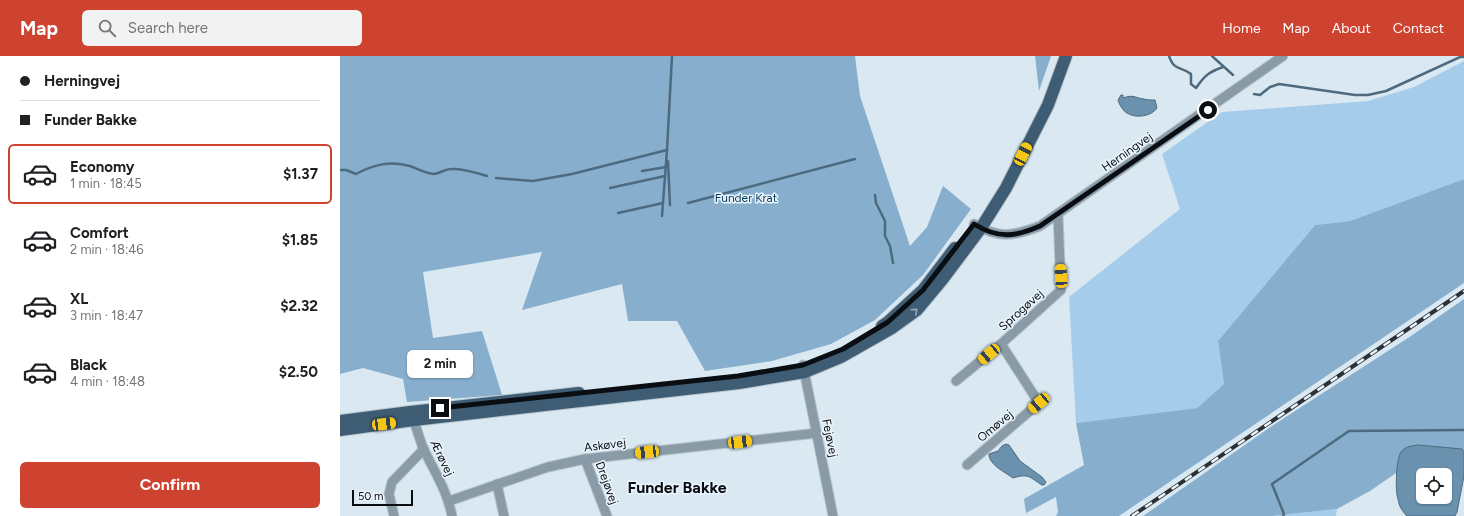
<!DOCTYPE html>
<meta charset="utf-8">
<style>
:root{--surface:#fff;--page:#f2f2f2;--text:#202124;--muted:#757577;--line:#e0e0e0;--accent:#ce4230}
body{margin:0;font-family:Figtree,sans-serif;background:var(--page);color:var(--text);height:100vh;display:flex;flex-direction:column;font-size:15px;white-space:nowrap}
*{box-sizing:border-box;margin:0}
p{font-size:13px;color:var(--muted)}
.icon{flex:none;width:22px;height:22px;fill:none;stroke:currentColor;stroke-width:2;stroke-linecap:round;stroke-linejoin:round}
.map{position:relative;flex:1;overflow:hidden}
.panel{display:flex;flex-direction:column;background:var(--surface);width:340px}
.panel>*{flex:none}
.guide{display:grid;align-content:center;height:88px;padding:0 20px;background:var(--surface)}
.controls{position:absolute;left:1076px;top:412px;display:grid;gap:8px}
.controls a{display:grid;place-items:center;width:36px;height:36px;border-radius:6px;background:var(--surface);box-shadow:0 1px 3px #0004;font-size:20px}
.scale{position:absolute;left:12px;bottom:10px;width:61px;box-sizing:border-box;padding-left:4px;border:2px solid #0a0e12;border-top:0;font-size:11px;line-height:14px;white-space:nowrap;color:#0a0e12;-webkit-text-stroke:3px #eaf5fd;paint-order:stroke}
.end{position:absolute;width:18px;height:18px;margin:-9px;border:5px solid #0a0e12;background:#fff;box-shadow:0 0 0 2px #fff}
.from{border-radius:50%}
.bubble{position:absolute;height:28px;border-radius:6px;background:var(--surface);box-shadow:0 1px 3px #0004;font-size:13px;font-weight:700;line-height:28px;text-align:center}
.car{position:absolute;width:12px;height:24px;margin:-12px -6px;border-radius:5px;box-shadow:0 0 3px 1px #0007;background:linear-gradient(#f5c518 24%,#345 0 40%,#f5c518 0 76%,#345 0 86%,#f5c518 0)}
.guide b{display:flex;align-items:center;gap:14px;height:38px;font-size:15px}
.guide b+b{border-top:1px solid var(--line)}
.guide i{width:10px;height:10px;background:var(--text)}
ul{padding:0;list-style:none}
li{display:flex;align-items:center;gap:12px;height:60px;margin:0 8px 6px;padding:0 12px;border:2px solid transparent;border-radius:6px}
li div{flex:1}
li b{display:block;font-size:15px}
li em{font-style:normal;font-weight:700}
li.current{border-color:var(--accent)}
li>.icon{width:36px;height:36px;stroke-width:1.5}
.button{display:flex;gap:8px;margin-top:auto;padding:8px 20px}
.button a{flex:1;height:46px;border-radius:6px;background:var(--accent);color:#fff;font-size:16px;font-weight:700;line-height:46px;text-align:center}
header{display:flex;align-items:center;gap:24px;box-sizing:border-box;height:56px;padding:0 20px;background:var(--accent);color:#fff}
header strong{font-size:19px}
nav{display:flex;gap:22px;margin-inline-start:auto;font-size:14px}
.search{width:280px;height:36px;background:var(--page);display:flex;align-items:center;gap:10px;box-sizing:border-box;padding:0 14px;border-radius:6px;color:var(--muted);font-size:15px}
main{display:flex;flex:1;min-height:0}
.map>svg:first-child{display:block}
.green{fill:#a5cdeb}
.forest{fill:#87afcd}
.water{fill:#6a92ae;stroke:#4d6a7f;fill-rule:evenodd}
.lines{fill:none;stroke-linecap:round;stroke-linejoin:round}
.stream{stroke:#4d6a7f;stroke-width:2.5}
.minor-casing{stroke:#b9c5ce;stroke-width:11}
.major-casing{stroke:#b9c5ce;stroke-width:14}
.minor{stroke:#8a9ba8;stroke-width:9}
.major{stroke:#3e5d74;stroke-width:12}
.rail-casing{stroke:#2b3136;stroke-width:4}
.rail{stroke:#eaf5fd;stroke-width:2.5;stroke-dasharray:8;stroke-linecap:butt}
.oneway{stroke:#94a9b8}
.route{stroke:#0a0e12;stroke-width:5}
.labels{text-anchor:middle;dominant-baseline:central;stroke-width:3;stroke-linejoin:round;paint-order:stroke}
.street-label{font-size:12px;fill:#0a0e12;stroke:#eaf5fd}
.park-label{font-size:12px;fill:#053957;stroke:#eaf5fd}
.district-label{font-size:16px;font-weight:bold;fill:#0a0e12;stroke:#eaf5fd}
</style>
<header>
<strong>Map</strong>
<div class="search"><svg class="icon" aria-label="search" viewBox="0 0 24 24"><circle cx="10" cy="10" r="6"/><path d="M15 15l6 6"/></svg>Search here</div>
<nav><a>Home</a><a>Map</a><a>About</a><a>Contact</a></nav>
</header>
<main>
<section class="panel">
<div class="guide">
<b><i class="from"></i>Herningvej</b>
<b><i></i>Funder Bakke</b>
</div>
<ul>
<li class="current"><svg class="icon" aria-label="car" viewBox="0 0 24 24"><path d="M5 17H2v-5l4-1 3-4h7l3 4 3 1v5h-3M9 17h6M6 11h13"/><circle cx="7" cy="17" r="2"/><circle cx="17" cy="17" r="2"/></svg><div><b>Economy</b><p>1 min · 18:45</p></div><em>$1.37</em></li>
<li><svg class="icon" aria-label="car" viewBox="0 0 24 24"><path d="M5 17H2v-5l4-1 3-4h7l3 4 3 1v5h-3M9 17h6M6 11h13"/><circle cx="7" cy="17" r="2"/><circle cx="17" cy="17" r="2"/></svg><div><b>Comfort</b><p>2 min · 18:46</p></div><em>$1.85</em></li>
<li><svg class="icon" aria-label="car" viewBox="0 0 24 24"><path d="M5 17H2v-5l4-1 3-4h7l3 4 3 1v5h-3M9 17h6M6 11h13"/><circle cx="7" cy="17" r="2"/><circle cx="17" cy="17" r="2"/></svg><div><b>XL</b><p>3 min · 18:47</p></div><em>$2.32</em></li>
<li><svg class="icon" aria-label="car" viewBox="0 0 24 24"><path d="M5 17H2v-5l4-1 3-4h7l3 4 3 1v5h-3M9 17h6M6 11h13"/><circle cx="7" cy="17" r="2"/><circle cx="17" cy="17" r="2"/></svg><div><b>Black</b><p>4 min · 18:48</p></div><em>$2.50</em></li>
</ul>
<div class="button"><a>Confirm</a></div>
</section>
<div class="map">
<svg width="1124" height="460" viewBox="0 0 1124 460">
<rect width="100%" height="100%" fill="#dae8f2"/>
<!-- green -->
<g class="green">
<path d="M1124,5V123L1010,165L975,169L878,285L884,328L857,352L736,367L729,241L840,153L822,98L882,56L1028,45L1074,31Z"/>
<path d="M997,453L996,460H932Z"/>
</g>
<!-- forest -->
<g class="forest">
<path d="M0,0H515L520,40L570,190L587,171L603,130L631,153L583,219L535,264L491,288L432,305L365,315L337,265H288L282,228L182,254L202,196L83,216L93,282L142,275L162,339L67,346L63,323L23,312L0,318Z"/>
<path d="M695,0H711L699,35Z"/>
<path d="M1124,123V227L779,460H716L718,456L716,441L686,457L684,443L744,409L736,367L857,352L884,328L878,285L975,169L1010,165Z"/>
<path d="M1124,243V396L1065,393L1062,413L1030,435L997,453L932,460H803L935,368L1071,280Z"/>
</g>
<!-- water -->
<g class="water">
<path d="M781,39H783V42C794,38 795,42 804,43C808,44 811,44 815,44L817,52C812,60 796,63 787,57C783,55 779,48 778,44Z"/>
<path d="M666,388L669,389L680,405L702,421L706,426L704,429H702C689,421 689,417 673,422C665,416 649,409 649,398L658,395L662,390Z"/>
<path d="M1078,389L1122,393L1124,396V420L1117,456L1115,460H1067C1062,455 1059,450 1058,443C1055,435 1056,403 1061,396C1065,390 1073,390 1078,389ZM1083,419H1105V441H1083Z"/>
</g>
<g class="lines">
<!-- stream -->
<g class="stream">
<path d="M829,0C835,16 839,9 851,18V28L856,32C865,19 869,16 883,11"/>
<path d="M872,0L893,19"/>
<path d="M914,38L920,39L930,31L939,28L1015,39H1028L1046,35L1120,1H1124"/>
<path d="M327,94L332,0"/>
<path d="M328,105L330,149"/>
<path d="M0,114H6L16,118C33,109 50,104 70,110C77,113 85,117 93,118C100,118 104,113 111,113C123,112 136,117 147,120"/>
<path d="M302,115L326,111"/>
<path d="M156,122L193,125L232,118L327,94L322,160"/>
<path d="M270,132L325,120"/>
<path d="M535,139L536,147L545,165V180L550,190L553,207"/>
<path d="M348,147L515,103"/>
<path d="M278,157L323,147"/>
<path d="M943,460L944,458L932,428L1009,375L1124,374"/>
</g>
<defs>
<g id="minor">
<path d="M634,168C659,183 674,180 700,170L943,0"/>
<path d="M463,309L493,460"/>
<path d="M616,325L661,288L721,234L718,159"/>
<path d="M72,360C76,370 79,381 83,392C94,415 107,434 112,460"/>
<path d="M245,403L267,460"/>
<path d="M627,409L699,347L661,288"/>
<path d="M157,428L164,460"/>
<path d="M109,445L208,411L245,403L477,377"/>
<path d="M54,460L49,438L52,426L84,393"/>
</g>
<g id="major">
<path d="M542,270L548,266L583,234L615,192"/>
<path d="M0,365L70,356L239,337"/>
<path d="M0,374L74,364L399,327L465,316L501,301L552,272L577,254L602,224L641,172L666,132L708,49L726,0"/>
</g>
</defs>
<!-- minor casing -->
<use href="#minor" class="minor-casing"/>
<!-- major casing -->
<use href="#major" class="major-casing"/>
<!-- minor -->
<use href="#minor" class="minor"/>
<!-- major -->
<use href="#major" class="major"/>
<defs>
<path id="rail" d="M792,460L1124,235"/>
</defs>
<!-- rail casing -->
<use href="#rail" class="rail-casing"/>
<!-- rail -->
<use href="#rail" class="rail"/>
</g>
<!-- one-way arrows -->
<defs><path id="oneway-chevron" d="M-2-3.5L2.5 0L-2 3.5" fill="none" stroke-width="1.6" stroke-linecap="round" stroke-linejoin="round"/></defs>
<use class="oneway" href="#oneway-chevron" transform="translate(575 255) rotate(-41)"/>
<g class="lines">
<!-- route -->
<path class="route" d="M100,352L398,320L463,309L503,293L548,266L583,234L634,168C658,183 675,181 700,170L868,54"/>
</g>
<g class="labels">
<!-- street labels -->
<g class="street-label">
<text transform="translate(787 96) rotate(-35)">Herningvej</text>
<text transform="translate(681 254) rotate(-42)">Sprogøvej</text>
<text transform="translate(655 370) rotate(-40)">Omøvej</text>
<text transform="translate(490 382) rotate(79)">Fejøvej</text>
<text transform="translate(265 389) rotate(-7)">Askøvej</text>
<text transform="translate(102 402) rotate(64)">Ærøvej</text>
<text transform="translate(267 427) rotate(70)">Drejøvej</text>
</g>
<!-- park labels -->
<g class="park-label">
<text x="406" y="142">Funder Krat</text>
</g>
<!-- district labels -->
<g class="district-label">
<text x="337" y="431">Funder Bakke</text>
</g>
</g>
</svg>
<div class="controls">
<a><svg class="icon" aria-label="locate" viewBox="0 0 24 24"><circle cx="12" cy="12" r="6"/><path d="M12 2v4M12 18v4M2 12h4M18 12h4"/></svg></a>
</div>
<div class="scale">50 m</div>
<i class="end from" style="left:868px;top:54px"></i>
<i class="end" style="left:100px;top:352px"></i>
<div class="bubble" style="left:67px;top:294px;width:66px">2 min</div>
<i class="car" style="left:683px;top:98px;rotate:26deg"></i>
<i class="car" style="left:721px;top:220px;rotate:357deg"></i>
<i class="car" style="left:649px;top:298px;rotate:230deg"></i>
<i class="car" style="left:699px;top:347px;rotate:229deg"></i>
<i class="car" style="left:44px;top:368px;rotate:83deg"></i>
<i class="car" style="left:400px;top:386px;rotate:83deg"></i>
<i class="car" style="left:307px;top:396px;rotate:264deg"></i>
</div>
</main>
